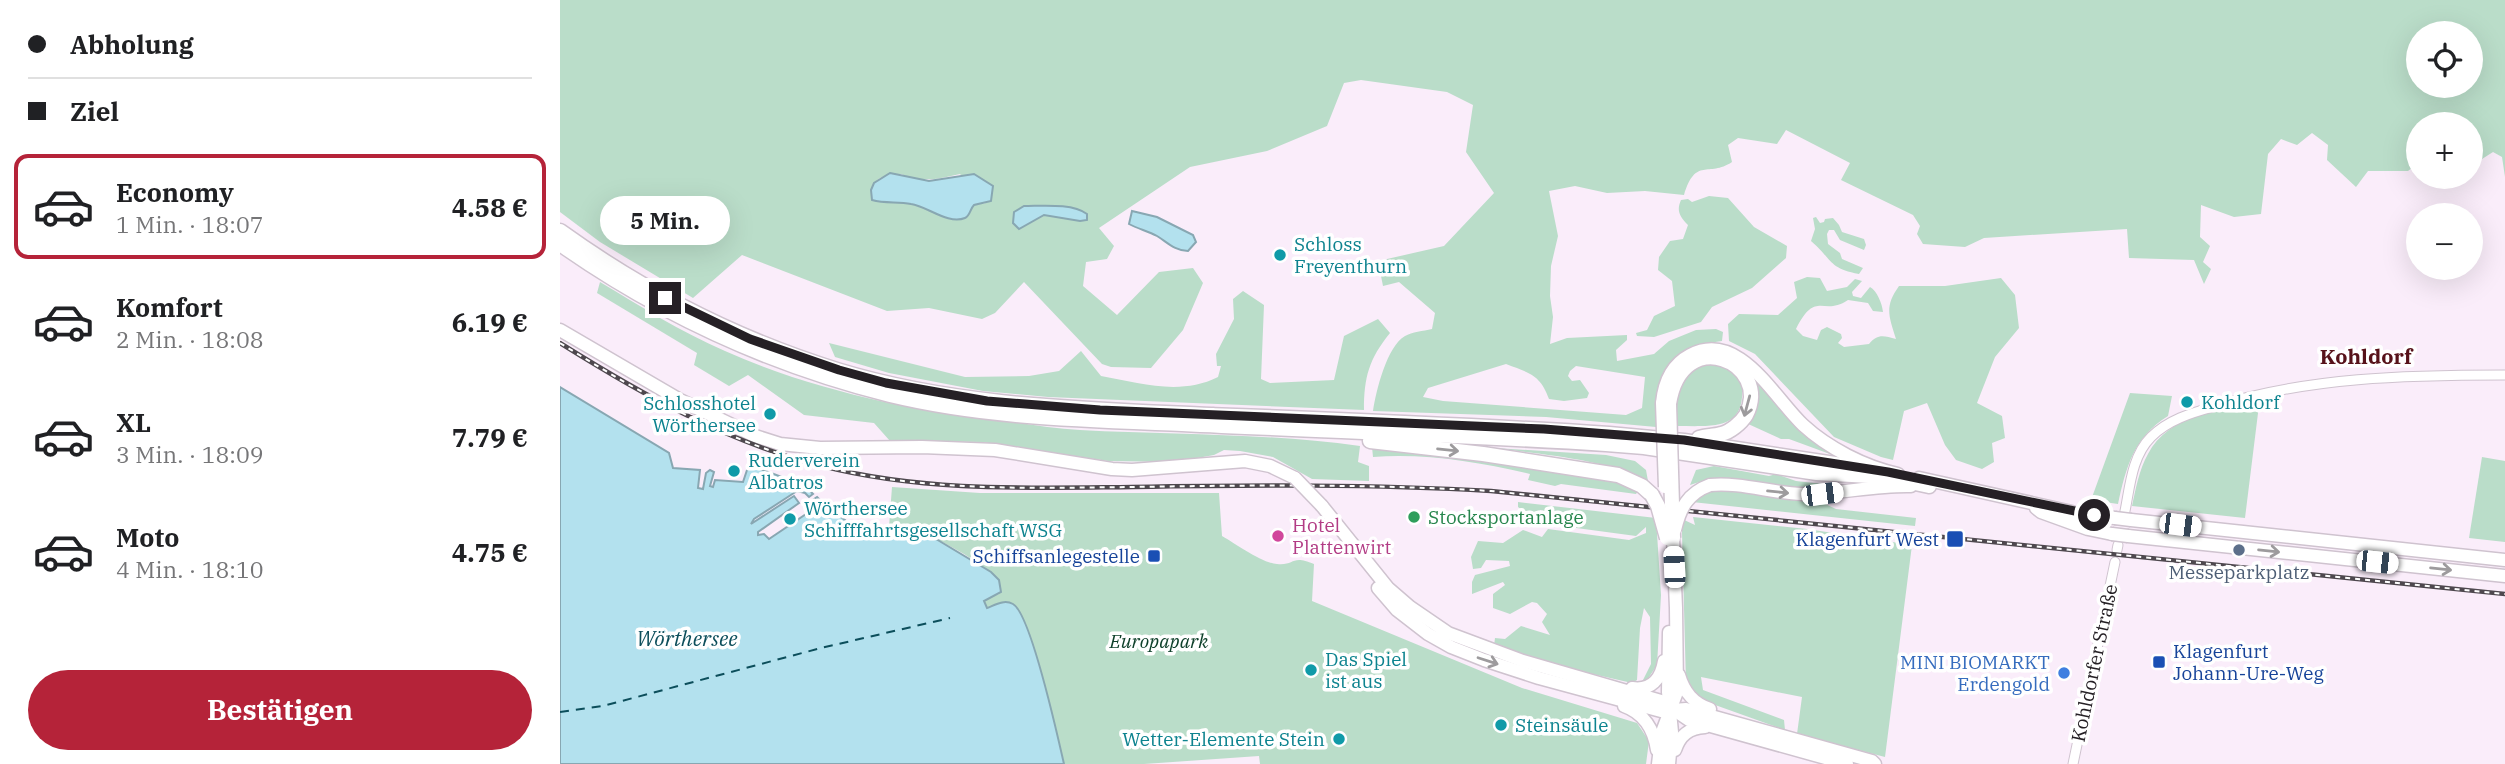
<!DOCTYPE html>
<html lang="de">
<meta charset="utf-8">
<style>
:root{--surface:#fff;--page:#f2f2f2;--text:#202124;--muted:#757577;--line:#e0e0e0;--accent:#b52339}
body{margin:0;font-family:"IBM Plex Serif",serif;background:var(--page);color:var(--text);height:100vh;display:flex;flex-direction:column;font-size:26px;white-space:nowrap}
*{box-sizing:border-box;margin:0}
p{font-size:23px;color:var(--muted)}
.icon{flex:none;width:38px;height:38px;fill:none;stroke:currentColor;stroke-width:2;stroke-linecap:round;stroke-linejoin:round}
.map{position:relative;flex:1;overflow:hidden}
.drawer{display:flex;flex-direction:column;background:var(--surface);width:560px}
.drawer>*{flex:none}
.banner{display:grid;align-content:center;height:154px;padding:0 28px;background:var(--surface)}
.controls{position:absolute;left:1846px;top:21px;display:grid;gap:14px}
.controls a{display:grid;place-items:center;width:77px;height:77px;border-radius:50%;background:var(--surface);box-shadow:0 7px 28px #0002;font-size:35px}
.end{position:absolute;width:32px;height:32px;margin:-16px;border:9px solid #252025;background:#fff;box-shadow:0 0 0 4px #fff}
.from{border-radius:50%}
.bubble{position:absolute;height:49px;border-radius:24px;background:var(--surface);box-shadow:0 7px 28px #0002;font-size:23px;font-weight:700;line-height:49px;text-align:center}
.car{position:absolute;width:21px;height:42px;margin:-21px -10px;border-radius:9px;box-shadow:0 0 5px 2px #0007;background:linear-gradient(#fff 24%,#345 0 40%,#fff 0 76%,#345 0 86%,#fff 0)}
.banner b{display:flex;align-items:center;gap:24px;height:66px;font-size:26px}
.banner b+b{border-top:2px solid var(--line)}
.banner i{width:18px;height:18px;background:var(--text)}
ul{padding:0;list-style:none}
li{display:flex;align-items:center;gap:21px;height:105px;margin:0 14px 10px;padding:0 14px;border:4px solid transparent;border-radius:14px}
li div{flex:1}
li b{display:block;font-size:26px}
li em{font-style:normal;font-weight:700}
li.current{border-color:var(--accent)}
li>.icon{width:63px;height:63px;stroke-width:1.5}
.action{display:flex;gap:14px;margin-top:auto;padding:14px 28px}
.action a{flex:1;height:80px;border-radius:42px;background:var(--accent);color:#fff;font-size:28px;font-weight:700;line-height:80px;text-align:center}
main{display:flex;flex:1;min-height:0}
.map>svg:first-child{display:block}
.green{fill:#baddc9;fill-rule:evenodd}
.water{fill:#b3e1ee;stroke:#88a7b2;stroke-width:2}
.lines{fill:none;stroke-linecap:round;stroke-linejoin:round}
.ferry{stroke:#0c4e5b;stroke-width:2;stroke-dasharray:9 7;stroke-linecap:butt}
.minor-casing{stroke:#cfc3cf;stroke-width:11}
.major-casing{stroke:#cfc3cf;stroke-width:15}
.highway-casing{stroke:#cfc3cf;stroke-width:17}
.minor{stroke:#fff;stroke-width:9}
.major{stroke:#fff;stroke-width:12}
.highway{stroke:#fff;stroke-width:14}
.rail-casing{stroke:#4e484e;stroke-width:4.5}
.rail{stroke:#fff;stroke-width:2;stroke-dasharray:5;stroke-linecap:butt}
.major-bridge-casing{stroke:#cfc3cf;stroke-width:15;stroke-linecap:butt}
.highway-bridge-casing{stroke:#cfc3cf;stroke-width:17;stroke-linecap:butt}
.major-bridge{stroke:#fff;stroke-width:12}
.highway-bridge{stroke:#fff;stroke-width:14}
.oneway{stroke:#9d9b9d}
.route{stroke:#252025;stroke-width:9}
.culture-dot{fill:#0f9aa8;stroke:#fff;stroke-width:2.5}
.leisure-dot{fill:#2e9e5b;stroke:#fff;stroke-width:2.5}
.hotel-dot{fill:#d1479c;stroke:#fff;stroke-width:2.5}
.transit-dot{fill:#1a4fb4;stroke:#fff;stroke-width:2.5}
.service-dot{fill:#5c6f8a;stroke:#fff;stroke-width:2.5}
.shop-dot{fill:#3f7fe0;stroke:#fff;stroke-width:2.5}
.labels{text-anchor:middle;dominant-baseline:central;stroke-width:7;stroke-linejoin:round;paint-order:stroke}
.culture-label{font-size:19px;fill:#0d838f;stroke:#fff;text-anchor:start}
.leisure-label{font-size:19px;fill:#27864d;stroke:#fff;text-anchor:start}
.hotel-label{font-size:19px;fill:#b23c85;stroke:#fff;text-anchor:start}
.transit-label{font-size:19px;fill:#164399;stroke:#fff;text-anchor:end}
.service-label{font-size:19px;fill:#4e5e75;stroke:#fff}
.park-label{font-size:19px;font-style:italic;fill:#0e402a;stroke:#fff}
.shop-label{font-size:19px;fill:#366cbe;stroke:#fff;text-anchor:end}
.street-label{font-size:19px;fill:#252025;stroke:#fff}
.neighbourhood-label{font-size:21px;font-weight:bold;fill:#57121a;stroke:#fff}
.water-label{font-size:21px;font-style:italic;fill:#0c4e5b;stroke:#fff}
</style>
<main>
<section class="drawer">
<div class="banner">
<b><i class="from"></i>Abholung</b>
<b><i></i>Ziel</b>
</div>
<ul>
<li class="current"><svg class="icon" aria-label="car" viewBox="0 0 24 24"><path d="M5 17H2v-5l4-1 3-4h7l3 4 3 1v5h-3M9 17h6M6 11h13"/><circle cx="7" cy="17" r="2"/><circle cx="17" cy="17" r="2"/></svg><div><b>Economy</b><p>1 Min. · 18:07</p></div><em>4.58 €</em></li>
<li><svg class="icon" aria-label="car" viewBox="0 0 24 24"><path d="M5 17H2v-5l4-1 3-4h7l3 4 3 1v5h-3M9 17h6M6 11h13"/><circle cx="7" cy="17" r="2"/><circle cx="17" cy="17" r="2"/></svg><div><b>Komfort</b><p>2 Min. · 18:08</p></div><em>6.19 €</em></li>
<li><svg class="icon" aria-label="car" viewBox="0 0 24 24"><path d="M5 17H2v-5l4-1 3-4h7l3 4 3 1v5h-3M9 17h6M6 11h13"/><circle cx="7" cy="17" r="2"/><circle cx="17" cy="17" r="2"/></svg><div><b>XL</b><p>3 Min. · 18:09</p></div><em>7.79 €</em></li>
<li><svg class="icon" aria-label="car" viewBox="0 0 24 24"><path d="M5 17H2v-5l4-1 3-4h7l3 4 3 1v5h-3M9 17h6M6 11h13"/><circle cx="7" cy="17" r="2"/><circle cx="17" cy="17" r="2"/></svg><div><b>Moto</b><p>4 Min. · 18:10</p></div><em>4.75 €</em></li>
</ul>
<div class="action"><a>Bestätigen</a></div>
</section>
<div class="map">
<svg width="1945" height="764" viewBox="0 0 1945 764">
<rect width="100%" height="100%" fill="#faedfa"/>
<!-- green -->
<g class="green">
<path d="M0,0H1945V177L1942,157L1933,152L1911,166V124H1858V163L1848,171H1808L1796,187L1767,160L1768,145L1752,133L1737,145L1721,139L1708,154L1701,214L1674,217L1641,205L1640,237L1650,246L1643,262L1651,269L1644,284L1634,260L1569,258L1567,229L1424,238L1405,247L1363,244L1357,234L1360,226L1353,215L1281,180L1290,163L1226,130L1217,144L1178,138L1168,145L1172,162C1148,178 1136,156 1124,195L1085,191L1047,193L1015,186L989,191L998,236L991,266L990,296L993,317L990,344L1007,338L1067,335V340L1056,350L1057,361L1094,354L1109,341L1136,330L1156,329L1163,332L1162,341C1106,348 1095,373 1096,427L986,417L813,411C816,391 827,346 845,336C852,332 863,331 872,329L875,313L839,282L823,286L820,271L827,259L884,246L934,193L906,152L913,105L887,92L801,80L784,83L767,126L707,151L630,167L539,228L554,246L547,259L526,262L523,286L557,315L599,272L633,268L643,283L623,330L591,368L551,367L542,364L464,282L435,313L422,319L369,308L327,311L182,255L133,298L40,242L0,212ZM1858,33H1911V86H1858ZM341,174C362,183 378,179 400,174L426,203L414,205L395,218L369,211L354,204L340,203L311,190C316,175 328,175 341,174ZM946,364C969,373 980,374 989,399L1004,401L1027,398L1029,393L1020,380L1012,381L1008,376L1010,371L1016,366L1085,377L1082,408L1066,415L883,401L863,397L868,388Z"/>
<path d="M1149,196L1168,198L1194,227L1227,246L1226,258L1192,288L1152,307L1141,322L1094,337L1077,336L1076,333L1087,330L1094,316L1115,306L1112,281L1098,270L1099,257L1110,241L1123,239L1128,225C1120,217 1116,211 1121,200L1128,199L1132,202Z"/>
<path d="M1256,217L1260,223L1264,222L1265,219L1273,218L1279,225L1282,232L1304,239L1306,245L1304,250L1280,240L1274,230H1269L1267,234L1268,244L1280,253L1282,259L1303,268L1299,274C1268,268 1273,260 1251,241L1255,229L1253,218Z"/>
<path d="M1247,277L1260,278L1267,291L1287,287L1295,279L1302,281L1292,292L1293,296L1301,298L1310,287C1317,291 1322,303 1323,312L1313,311L1308,303L1288,300C1263,317 1256,289 1236,329L1243,336L1257,340L1261,330L1267,327L1281,334L1282,338L1278,343L1284,347L1309,344C1318,333 1324,336 1336,339C1329,316 1324,307 1339,286H1385L1441,278L1455,295L1459,328L1435,357L1417,403L1442,416L1445,438L1432,443L1434,462L1422,469L1396,460L1385,445L1367,403L1344,411L1333,460L1321,457L1274,437L1195,354L1169,341L1168,324L1179,314L1218,315L1237,298L1234,282Z"/>
<path d="M40,282C80,306 121,332 165,351C255,391 354,411 452,422C474,425 497,429 520,430C614,435 707,433 800,446L798,462L809,466V481L752,479L713,457L680,451L664,450L654,455L615,462L548,461L422,442L330,441L314,423L244,415L188,375L169,386L134,365L137,353L37,293Z"/>
<path d="M683,291L704,305L701,379L710,383L774,380L784,336L818,319L830,333C809,359 804,377 804,410L488,397L423,391L329,373L275,357L269,343L405,377L469,376L499,371L521,351L541,376C580,383 620,396 658,377L661,366H657L656,354L674,319L673,299Z"/>
<path d="M1164,363L1181,379C1189,431 1155,426 1117,426C1115,395 1114,390 1132,366Z"/>
<path d="M1193,377L1227,416L1278,457L1229,439H1221L1186,423Z"/>
<path d="M1570,393L1612,396L1608,416C1574,437 1566,467 1558,504L1531,500Z"/>
<path d="M1700,397L1685,518L1572,506C1576,488 1579,470 1588,454C1608,415 1662,408 1700,397Z"/>
<path d="M812,447L1016,474L1070,486L1078,491L1076,494L1001,484L995,486L968,480L970,474C919,462 865,453 813,457Z"/>
<path d="M935,448L1046,455L1075,461L1086,470L1088,481C1045,459 983,455 935,448Z"/>
<path d="M1922,457L1945,461V542L1909,538Z"/>
<path d="M1154,466L1209,476L1216,474L1236,481L1263,484L1259,488C1244,488 1228,489 1214,488C1182,485 1163,473 1130,485L1136,470Z"/>
<path d="M332,487L420,493H659L662,536C676,544 702,563 717,564C735,566 731,554 754,564L752,601L962,688L1077,723L1089,741L1086,764H700L699,756L584,764H504L480,669L456,606L442,602L427,608L424,600L439,594L431,572L404,554L361,530L329,527Z"/>
<path d="M1164,488L1224,499H1237L1254,506L1263,503L1276,509L1356,518L1355,526L1132,502L1146,492Z"/>
<path d="M958,502L1096,518L1101,595L1097,665L1087,680H1083L1091,664L1090,617L1084,608L1080,628L1077,680L1072,683L1002,667L934,646L935,638L945,639L961,626L990,635L982,622L987,614L977,603L972,602L950,614L933,608V594L945,585L943,582L912,594V582L915,575L950,566L949,561L926,560L921,568L913,569L911,557L918,541L943,543L963,530L982,537L988,529L1069,540L1086,533V527L1076,536L994,525V514L980,510L977,517L968,515L958,507Z"/>
<path d="M1133,517L1247,529L1352,545L1325,757L1237,734L1242,697L1141,677L1143,690L1224,720L1225,730L1144,701L1134,694L1126,684L1122,533V519L1135,525Z"/>
</g>
<!-- water -->
<g class="water">
<path d="M330,173L369,181L414,174L433,186L431,201L414,205C410,209 410,216 405,218C388,225 367,206 351,204C338,201 326,204 312,200L311,190L314,183Z"/>
<path d="M464,206C483,206 512,203 527,214V220L520,221L484,215L459,229L453,223L454,212Z"/>
<path d="M572,211L597,217L633,235L636,242L628,251C615,251 607,242 597,236C588,231 578,229 569,224Z"/>
<path d="M0,387L109,453L113,468L140,470L138,488L143,489L146,473L150,470L154,472L150,486L153,487L155,480L183,482L187,470L192,466L222,477L228,485L245,486L253,494L249,497L245,493L237,491L194,519L191,524L234,496L239,503L198,532V535L204,534L209,539L255,508L251,501L257,497C267,508 285,518 291,526L315,531L316,526L361,530L431,572L439,580L441,592L424,601L427,608C435,605 444,599 453,604C471,614 498,738 504,764H0Z"/>
</g>
<g class="lines">
<!-- ferry -->
<path class="ferry" d="M0,712L43,706L261,648L390,618"/>
<defs>
<g id="minor">
<path d="M1565,511C1570,486 1572,456 1591,437C1608,420 1631,413 1653,407C1747,377 1848,375 1945,375"/>
<path d="M1557,550L1558,545"/>
<path d="M1513,764L1555,562"/>
</g>
<g id="major">
<path d="M0,330L120,400L195,436L220,444L260,448L362,447L435,450L552,469L572,470L685,461L710,466L735,478"/>
<path d="M1102,403C1104,382 1111,365 1130,355C1179,329 1214,398 1243,425C1268,448 1305,467 1338,474"/>
<path d="M1359,478L1512,512"/>
<path d="M1150,485C1181,482 1211,493 1242,494C1279,494 1315,485 1351,486"/>
<path d="M762,506L828,588L850,607L888,633L963,661L1101,701L1129,720L1287,764"/>
<path d="M1476,508L1481,512L1528,529L1552,534"/>
<path d="M1504,512L1555,518"/>
<path d="M1571,520L1945,560"/>
<path d="M1568,536L1945,576"/>
<path d="M818,588L837,610L868,634L891,647L924,660L979,678L1101,711L1126,709L1312,761L1315,764"/>
<path d="M1119,675C1124,692 1133,703 1150,709"/>
<path d="M1072,688C1091,691 1101,679 1104,661"/>
<path d="M1064,706C1084,713 1094,730 1097,750"/>
<path d="M1115,750C1120,735 1129,728 1145,727"/>
<path d="M1098,764L1102,732L1117,692L1116,608L1113,538"/>
<path d="M1109,764L1112,732L1108,692L1109,632"/>
</g>
<g id="highway">
<path d="M0,231C85,292 177,339 277,370C398,407 526,409 651,415C783,420 916,425 1049,434L1124,441L1295,467"/>
<path d="M0,244C101,315 210,365 330,395C425,418 525,420 622,424C763,431 905,435 1046,444L1084,447L1257,473L1327,477L1369,486"/>
<path d="M1109,404C1122,322 1213,363 1186,415C1181,423 1170,432 1161,434C1154,436 1146,436 1139,438"/>
<path d="M810,441L923,454L1058,475L1082,486L1092,495"/>
</g>
</defs>
<!-- minor casing -->
<use href="#minor" class="minor-casing"/>
<!-- major casing -->
<use href="#major" class="major-casing"/>
<!-- highway casing -->
<use href="#highway" class="highway-casing"/>
<!-- minor -->
<use href="#minor" class="minor"/>
<!-- major -->
<use href="#major" class="major"/>
<!-- highway -->
<use href="#highway" class="highway"/>
<defs>
<path id="rail" d="M0,343C83,395 166,442 262,466C364,492 468,488 572,487C692,485 811,484 931,491L1945,594"/>
</defs>
<!-- rail casing -->
<use href="#rail" class="rail-casing"/>
<!-- rail -->
<use href="#rail" class="rail"/>
<defs>
<g id="major-bridge">
<path d="M1102,403L1105,487"/>
<path d="M735,478L762,506"/>
<path d="M1555,518L1571,520"/>
<path d="M1115,530C1120,508 1128,493 1150,485"/>
<path d="M1552,534L1568,536"/>
</g>
<g id="highway-bridge">
<path d="M1109,404L1113,538"/>
<path d="M1092,495L1098,506L1107,538"/>
</g>
</defs>
<!-- major-bridge casing -->
<use href="#major-bridge" class="major-bridge-casing"/>
<!-- highway-bridge casing -->
<use href="#highway-bridge" class="highway-bridge-casing"/>
<!-- major-bridge -->
<use href="#major-bridge" class="major-bridge"/>
<!-- highway-bridge -->
<use href="#highway-bridge" class="highway-bridge"/>
</g>
<!-- one-way arrows -->
<defs><path id="oneway-shaft" d="M-6 0H5M1.5-3L5.5 0L1.5 3" fill="none" stroke-width="1.6" stroke-linecap="round" stroke-linejoin="round" transform="scale(1.75)"/></defs>
<g class="oneway">
<use href="#oneway-shaft" transform="translate(1187 406) rotate(105)"/>
<use href="#oneway-shaft" transform="translate(888 450) rotate(6)"/>
<use href="#oneway-shaft" transform="translate(1218 492) rotate(6)"/>
<use href="#oneway-shaft" transform="translate(1709 551) rotate(6)"/>
<use href="#oneway-shaft" transform="translate(1881 569) rotate(6)"/>
<use href="#oneway-shaft" transform="translate(928 661) rotate(18)"/>
</g>
<g class="lines">
<!-- route -->
<path class="route" d="M105,298L190,339L279,370L326,383L427,401L540,410L984,429L1124,440L1328,472L1534,515"/>
</g>
<!-- markers -->
<g class="culture-dot">
<circle cx="720" cy="255" r="7"/>
<circle cx="1627" cy="402" r="7"/>
<circle cx="210" cy="414" r="7"/>
<circle cx="174" cy="471" r="7"/>
<circle cx="230" cy="519" r="7"/>
<circle cx="751" cy="670" r="7"/>
<circle cx="941" cy="725" r="7"/>
<circle cx="779" cy="739" r="7"/>
</g>
<circle class="leisure-dot" cx="854" cy="517" r="7"/>
<circle class="hotel-dot" cx="718" cy="536" r="7"/>
<g class="transit-dot">
<rect x="1386" y="530" width="18" height="18" rx="3.5"/>
<rect x="587" y="549" width="14" height="14" rx="3.5"/>
<rect x="1592" y="655" width="14" height="14" rx="3.5"/>
</g>
<circle class="service-dot" cx="1679" cy="550" r="7"/>
<circle class="shop-dot" cx="1504" cy="673" r="7"/>
<g class="labels">
<!-- culture labels -->
<g class="culture-label">
<text x="734" y="244">Schloss<tspan x="734" dy="22">Freyenthurn</tspan></text>
<text x="1641" y="402">Kohldorf</text>
<text x="196" y="403" text-anchor="end">Schlosshotel<tspan x="196" dy="22">Wörthersee</tspan></text>
<text x="188" y="460">Ruderverein<tspan x="188" dy="22">Albatros</tspan></text>
<text x="244" y="508">Wörthersee<tspan x="244" dy="22">Schifffahrtsgesellschaft WSG</tspan></text>
<text x="765" y="659">Das Spiel<tspan x="765" dy="22">ist aus</tspan></text>
<text x="955" y="725">Steinsäule</text>
<text x="765" y="739" text-anchor="end">Wetter-Elemente Stein</text>
</g>
<!-- leisure labels -->
<g class="leisure-label">
<text x="868" y="517">Stocksportanlage</text>
</g>
<!-- hotel labels -->
<g class="hotel-label">
<text x="732" y="525">Hotel<tspan x="732" dy="22">Plattenwirt</tspan></text>
</g>
<!-- transit labels -->
<g class="transit-label">
<text x="1379" y="539">Klagenfurt West</text>
<text x="580" y="556">Schiffsanlegestelle</text>
<text x="1613" y="651" text-anchor="start">Klagenfurt<tspan x="1613" dy="22">Johann-Ure-Weg</tspan></text>
</g>
<!-- service labels -->
<g class="service-label">
<text x="1679" y="572">Messeparkplatz</text>
</g>
<!-- park labels -->
<g class="park-label">
<text x="599" y="641">Europapark</text>
</g>
<!-- shop labels -->
<g class="shop-label">
<text x="1490" y="662">MINI BIOMARKT<tspan x="1490" dy="22">Erdengold</tspan></text>
</g>
<!-- street labels -->
<g class="street-label">
<text transform="translate(1534 663) rotate(-78)">Kohldorfer Straße</text>
</g>
<!-- neighbourhood labels -->
<g class="neighbourhood-label">
<text x="1806" y="356">Kohldorf</text>
</g>
<!-- water labels -->
<g class="water-label">
<text x="127" y="638">Wörthersee</text>
</g>
</g>
</svg>
<div class="controls">
<a><svg class="icon" aria-label="locate" viewBox="0 0 24 24"><circle cx="12" cy="12" r="6"/><path d="M12 2v4M12 18v4M2 12h4M18 12h4"/></svg></a>
<a>+</a>
<a>−</a>
</div>
<i class="end from" style="left:1534px;top:515px"></i>
<i class="end" style="left:105px;top:298px"></i>
<div class="bubble" style="left:40px;top:196px;width:130px">5 Min.</div>
<i class="car" style="left:1262px;top:494px;rotate:83deg"></i>
<i class="car" style="left:1620px;top:525px;rotate:97deg"></i>
<i class="car" style="left:1817px;top:562px;rotate:96deg"></i>
<i class="car" style="left:1114px;top:567px;rotate:357deg"></i>
</div>
</main>
